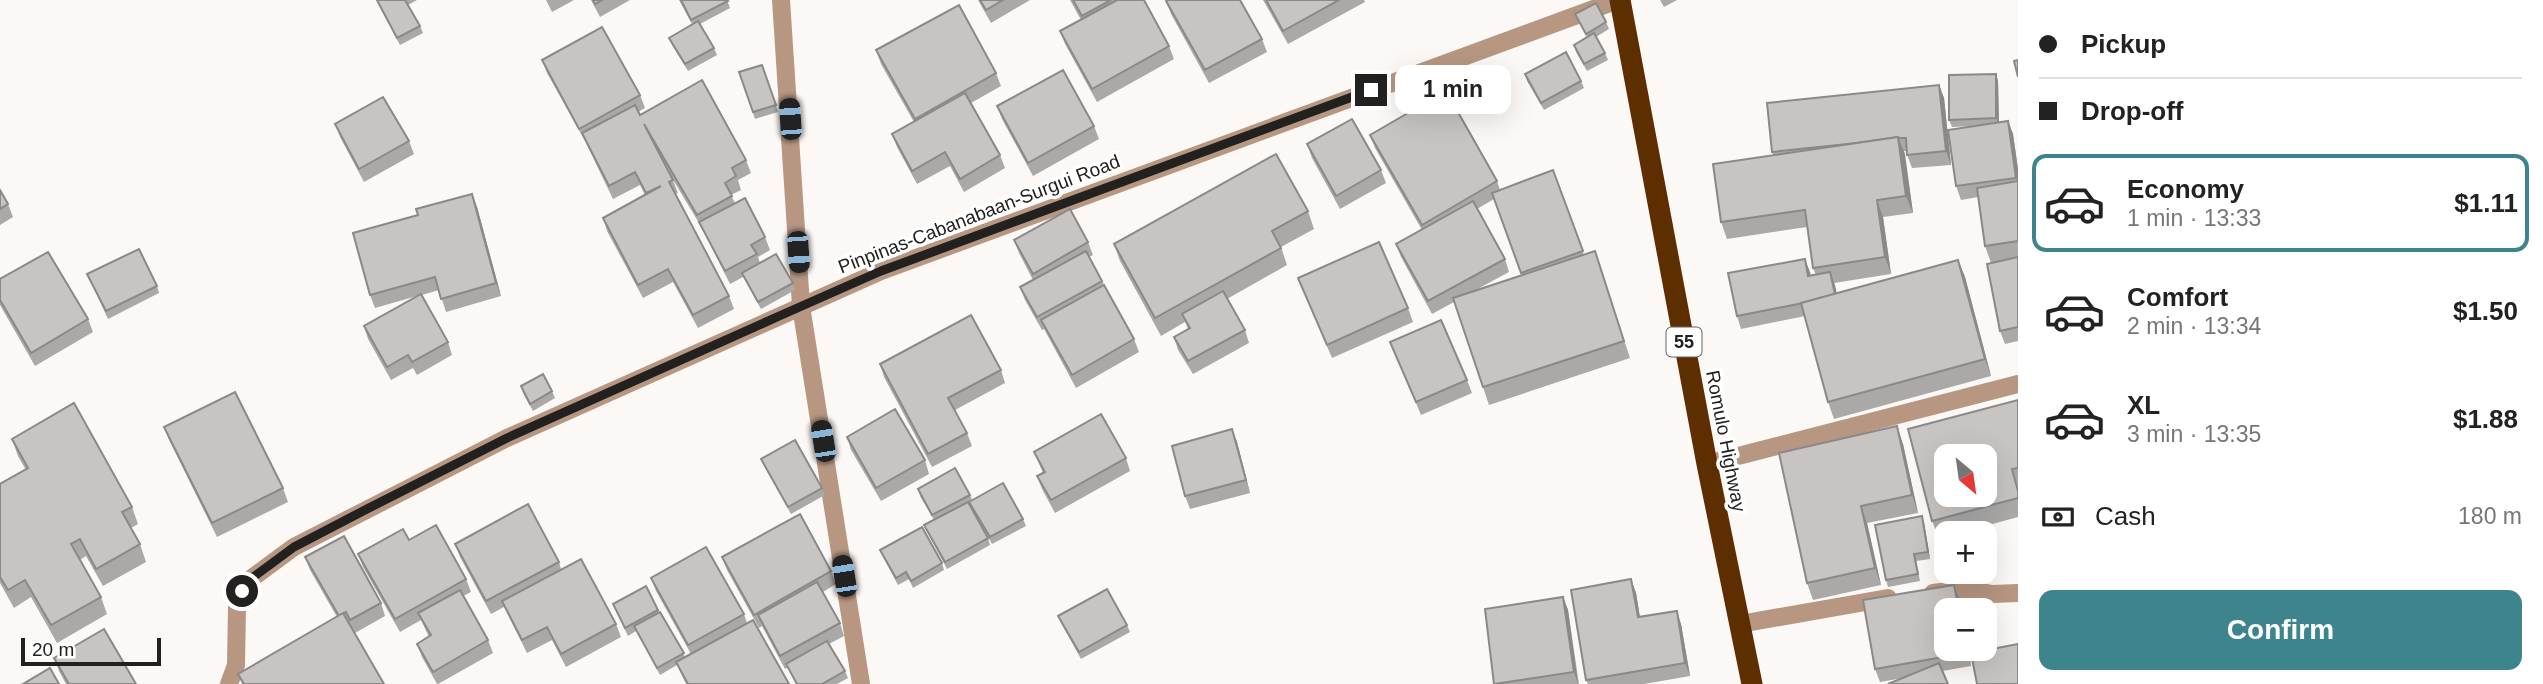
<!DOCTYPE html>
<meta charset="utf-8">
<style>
:root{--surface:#fff;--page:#f6f6f6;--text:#222;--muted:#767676;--line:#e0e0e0;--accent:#3d848d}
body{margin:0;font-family:Helvetica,sans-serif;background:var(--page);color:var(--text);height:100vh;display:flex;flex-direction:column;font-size:26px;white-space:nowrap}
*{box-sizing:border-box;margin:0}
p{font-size:23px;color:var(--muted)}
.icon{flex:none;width:38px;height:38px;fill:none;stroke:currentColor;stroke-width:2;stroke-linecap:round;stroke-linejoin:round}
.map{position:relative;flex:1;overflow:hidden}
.drawer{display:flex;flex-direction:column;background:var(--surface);width:525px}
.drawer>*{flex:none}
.hud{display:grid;align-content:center;height:154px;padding:0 21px;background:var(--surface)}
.needle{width:46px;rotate:151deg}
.buttons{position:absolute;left:1934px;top:444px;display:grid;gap:14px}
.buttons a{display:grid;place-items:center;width:63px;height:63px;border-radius:14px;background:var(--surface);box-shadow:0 7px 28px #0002;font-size:35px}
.scale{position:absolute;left:21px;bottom:18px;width:140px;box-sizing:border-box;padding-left:7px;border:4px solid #222120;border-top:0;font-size:19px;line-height:24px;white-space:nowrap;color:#222120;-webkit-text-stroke:5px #fff;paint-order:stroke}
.end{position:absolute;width:32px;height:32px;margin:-16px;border:9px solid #222120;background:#fff;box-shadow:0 0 0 4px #fff}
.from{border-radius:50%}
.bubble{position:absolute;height:49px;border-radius:14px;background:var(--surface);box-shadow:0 7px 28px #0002;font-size:23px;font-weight:600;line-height:49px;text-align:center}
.car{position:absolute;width:21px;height:42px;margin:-21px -10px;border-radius:9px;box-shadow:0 0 5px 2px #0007;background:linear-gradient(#222 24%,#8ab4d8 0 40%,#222 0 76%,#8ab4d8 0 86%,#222 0)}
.hud b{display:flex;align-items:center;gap:24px;height:66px;font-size:26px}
.hud b+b{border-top:2px solid var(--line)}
.hud i{width:18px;height:18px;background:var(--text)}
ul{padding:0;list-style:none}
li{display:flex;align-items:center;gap:21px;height:98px;margin:0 14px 10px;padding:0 7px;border:4px solid transparent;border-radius:14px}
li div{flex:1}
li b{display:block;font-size:26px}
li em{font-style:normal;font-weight:600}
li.selected{border-color:var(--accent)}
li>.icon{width:63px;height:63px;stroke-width:1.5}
.pay{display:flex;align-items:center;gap:18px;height:77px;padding:0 21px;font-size:26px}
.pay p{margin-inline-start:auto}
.primary-button{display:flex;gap:14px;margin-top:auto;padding:14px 21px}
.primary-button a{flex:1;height:80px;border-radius:14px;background:var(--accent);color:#fff;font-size:28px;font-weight:600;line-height:80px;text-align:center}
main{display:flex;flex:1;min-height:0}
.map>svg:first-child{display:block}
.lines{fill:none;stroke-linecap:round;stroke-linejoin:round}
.minor{stroke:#b79782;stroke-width:18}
.highway{stroke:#5d2e00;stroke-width:21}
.wall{fill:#aba9a7;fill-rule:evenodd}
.shaded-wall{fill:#8b8988}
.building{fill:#c7c4c2;stroke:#8b8988;stroke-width:2;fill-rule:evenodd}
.route{stroke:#222120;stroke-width:9}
.labels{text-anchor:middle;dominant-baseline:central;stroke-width:7;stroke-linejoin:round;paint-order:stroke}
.shield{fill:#fff;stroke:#646463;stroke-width:2}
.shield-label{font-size:18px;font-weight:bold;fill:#222120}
.street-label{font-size:19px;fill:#222120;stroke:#fff}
</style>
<main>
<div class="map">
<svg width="2018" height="684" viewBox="0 0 2018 684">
<rect width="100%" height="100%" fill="#fbf8f6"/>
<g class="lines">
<!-- minor -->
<g class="minor">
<path d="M781,0L801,306L861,684"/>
<path d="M1707,464L2018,384"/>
<path d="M1933,593L1966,589L1992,594L2018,593"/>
<path d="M1740,624L1888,598"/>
<path d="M229,684L236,665L237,607L242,591L252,578L294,547L507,438L881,271L1618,0"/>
</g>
<!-- highway -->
<path class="highway" d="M1620,0L1707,464L1752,684"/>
</g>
<!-- wall -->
<g class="wall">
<path d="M376,0H417L408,5L420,26L423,33L400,45Z"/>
<path d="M546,0H574L552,12Z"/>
<path d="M591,0H630L600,17Z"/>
<path d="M679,0H727L730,8L700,24L714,48L717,55L688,71L672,45L669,38L692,24Z"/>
<path d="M978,0H1030L991,23Z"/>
<path d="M1070,0H1144L1169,46L1174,59L1097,102L1065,44L1060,31L1081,20Z"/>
<path d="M1263,0H1364L1365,2L1288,44Z"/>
<path d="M1660,0H1677L1664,7Z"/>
<path d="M1166,1L1262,39L1267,52L1209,83L1171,14Z"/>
<path d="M1575,14L1606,22L1609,29L1596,37L1605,53L1608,60L1587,71L1576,52L1574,45L1587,37Z"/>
<path d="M876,50L996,73L1001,86L971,103L1000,155L1005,168L964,192L950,166L917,184L897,147L892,134L914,122L881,64Z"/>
<path d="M542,60L640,95L645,108L638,112L640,115L746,160L751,173L738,180L741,190L731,195L735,203L765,237L770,250L758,257L760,263L793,283L795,290L761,309L743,277L730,284L702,228L672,178L678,193L675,194L729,296L734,309L698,328L673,282L643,298L607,231L603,218L645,195L640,185L613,199L585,141L547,73Z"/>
<path d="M762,65L778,112L755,119L739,72Z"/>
<path d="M1525,74L1581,81L1584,88L1544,110L1527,81Z"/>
<path d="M1996,74L1998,81L1999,123L2008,121L2013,134L2018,169V341L2005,344L2000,331L1991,263L1985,246L1978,197L1961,200L1956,186L1974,126L1952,127L1949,120Z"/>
<path d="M1939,85L1944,98L1951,165L1912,168L1907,155V151H1904L1913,213L1883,217L1891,274L1834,283L1837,294L1958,260L1965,277L1991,376L1834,419L1828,402L1805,316L1741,329L1737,316L1810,272V276L1816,275L1813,268L1807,227L1727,239L1721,222L1773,155L1772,152Z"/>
<path d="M997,106L1094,126L1099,139L1033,176L1002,119Z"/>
<path d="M335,124L409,141L414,154L364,182L340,137Z"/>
<path d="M1370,135L1497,181L1500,190L1553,170L1584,255L1595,251L1630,358L1489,405L1454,302L1432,314L1401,257L1396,244L1422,230L1375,148ZM1494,199L1522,275L1474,291L1509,272L1505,259L1477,209Z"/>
<path d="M1307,144L1381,170L1386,183L1340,209L1312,158Z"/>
<path d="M0,190L8,204L13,217L0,225Z"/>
<path d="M477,207L501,296L446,312L439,290L422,295L448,342L452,355L417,375L413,368L391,380L368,339L364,326L417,296L375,308L370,295Z"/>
<path d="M1308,211L1314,229L1281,247L1287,265L1227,299L1245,330L1249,343L1193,374L1178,350L1174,337L1188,329L1185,322L1161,336L1120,261L1114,244Z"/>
<path d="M1014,240L1088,242L1093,255L1089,257L1134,339L1139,352L1076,388L1044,329L1042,330L1025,300L1020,287L1033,280L1019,253Z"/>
<path d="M87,274L157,286L159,293L108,319Z"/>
<path d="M1298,278L1408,308L1413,322L1332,358Z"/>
<path d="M0,279L88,319L93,332L35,366L0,305Z"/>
<path d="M1390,342L1467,380L1472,393L1421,415Z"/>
<path d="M880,364L1001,370L1005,383L955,410L967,433L972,446L932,467L884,377Z"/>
<path d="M521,386L552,391L555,398L533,411L523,393Z"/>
<path d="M2018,400V517L1956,534H1946V536L1939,538L1932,521Z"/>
<path d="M164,427L283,488L288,502L217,537L169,440Z"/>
<path d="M1232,429L1237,442L1250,493L1190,509L1185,496Z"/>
<path d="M847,437L925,460L929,474L881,501L851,450Z"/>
<path d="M12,439L132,507L138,524L131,528L140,544L146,562L103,586L86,556L80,560L101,597L107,614L57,643L31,597L14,608L0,583V484L26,470L18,456Z"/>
<path d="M1903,444L1918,513L1867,523L1881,585L1813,600L1807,583Z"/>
<path d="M1034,452L1126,458L1130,471L1055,513L1042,489L1037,476L1043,473Z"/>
<path d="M761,459L822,488L825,495L791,514L764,466Z"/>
<path d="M918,489L970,495L972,500L1023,519L1026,526L992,544L972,509L970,503L969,504L988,538L990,545L947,569L927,532L924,525L934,520L920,496Z"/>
<path d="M1924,523L1930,559L1916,561L1920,581L1888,587L1886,580Z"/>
<path d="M409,540L466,579L471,592L463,596L488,640L493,653L438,684H437L422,657L417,644L429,637L421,620L400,632L363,567L358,554Z"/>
<path d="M455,544L559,562L561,569L616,624L621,637L566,667L552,640L527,653L504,607L491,614L460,557Z"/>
<path d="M880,550L942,563L944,570L913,588L909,579L898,585L883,557Z"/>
<path d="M305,557L381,603L385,616L355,633L350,626L384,684H242L238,674L337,617L310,570Z"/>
<path d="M722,557L831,571L836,584L823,592L840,623L844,636L829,644L845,671L848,678L837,684H796L788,667L785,669L762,626L759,628L727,570Z"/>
<path d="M651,578L744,614L747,623L789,684H686L677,665L660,675L636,631L628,636L613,604L646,586L659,612L685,657L691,654L656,591Z"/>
<path d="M1631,579L1636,593L1640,617L1681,624L1690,676L1644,684H1588L1586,680Z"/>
<path d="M1563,597L1568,610L1579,684H1495Z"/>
<path d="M1959,598L1971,666L1880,682L1875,669Z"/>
<path d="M1058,616L1127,625L1130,632L1081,659L1061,623Z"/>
<path d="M54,658L136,684H66L59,671Z"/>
</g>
<!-- shaded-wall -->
<g class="shaded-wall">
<path d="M1996,74L1998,81L1999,125L1996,118Z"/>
<path d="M1939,85L1944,98L1951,165L1946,151Z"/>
<path d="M2008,121L2013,134L2018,169V183L2016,178Z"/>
<path d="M1898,137L1905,154L1913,213L1906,196Z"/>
<path d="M472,194L477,207L501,296L496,283Z"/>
<path d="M1877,200L1883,217L1891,274L1885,257Z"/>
<path d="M1805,259L1810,272L1813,289L1808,276Z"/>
<path d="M1958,260L1965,277L1991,376L1985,359Z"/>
<path d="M1830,272L1835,285L1840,310L1835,297Z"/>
<path d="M1897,426L1903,444L1918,513L1912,495Z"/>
<path d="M1232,429L1237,442L1250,493L1246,480Z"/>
<path d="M1861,506L1867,523L1881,585L1875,568Z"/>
<path d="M1922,516L1924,523L1930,559L1928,552Z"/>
<path d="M1631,579L1636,593L1642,630L1638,617Z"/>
<path d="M1954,585L1959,598L1961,611H1959Z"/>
<path d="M1563,597L1568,610L1578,684L1574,672Z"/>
<path d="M1677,611L1681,624L1690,676L1685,663Z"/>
<path d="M1965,649H1968L1971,666L1966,653Z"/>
</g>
<!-- building -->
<g class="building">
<path d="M377,0H405L420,26L397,38Z"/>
<path d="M593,0H602L595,4Z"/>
<path d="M681,0H727L728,1L691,20Z"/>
<path d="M980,0H1003L986,10Z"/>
<path d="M1073,0H1111L1082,16Z"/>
<path d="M1117,0H1144L1169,46L1092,89L1060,31Z"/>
<path d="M1168,0H1240L1262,39L1205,70L1166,1Z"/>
<path d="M1266,0H1339L1283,31Z"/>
<path d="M1596,3L1606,22L1586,34L1575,14Z"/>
<path d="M959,5L996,73L915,119L876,50Z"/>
<path d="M698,21L714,48L685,64L669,38Z"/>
<path d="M602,27L640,95L579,129L542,60Z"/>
<path d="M1594,33L1605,53L1584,64L1574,45Z"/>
<path d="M1566,52L1581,81L1541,103L1525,74Z"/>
<path d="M2018,60V77L2014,61Z"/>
<path d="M762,65L776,105L753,112L739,72Z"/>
<path d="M1063,70L1094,126L1028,163L997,106Z"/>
<path d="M1996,74V118L1949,120V75Z"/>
<path d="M702,80L746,160L732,168L736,176L725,183L732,196L697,215L644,124L673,180L669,182L729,296L693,315L668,269L638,285L603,218L661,186L646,193L635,172L609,186L582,133L635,105L640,115Z"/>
<path d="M1939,85L1946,151L1907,155L1906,138H1899L1898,137L1857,143L1772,152L1767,103Z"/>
<path d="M1446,91L1497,181L1422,225L1370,135Z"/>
<path d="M965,93L1000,155L960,179L945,152L912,171L892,134Z"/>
<path d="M383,97L409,141L359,169L335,124Z"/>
<path d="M1352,119L1381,170L1336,196L1307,144Z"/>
<path d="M2008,121L2016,178L1956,186L1948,130Z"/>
<path d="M1898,137L1906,196L1877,200L1885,257L1813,268L1805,210L1721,222L1713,164Z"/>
<path d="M1276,154L1308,211L1272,231L1281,248L1155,318L1114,244Z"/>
<path d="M1553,170L1583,251L1521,273L1492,193Z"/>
<path d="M2018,181V241L1985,246L1977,188Z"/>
<path d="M0,190L8,204L0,209Z"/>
<path d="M472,194L496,283L441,299L435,277L370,295L353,233L418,215L416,209Z"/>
<path d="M745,198L765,237L751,245L757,254L725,271L699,222Z"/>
<path d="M1473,201L1505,259L1428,301L1396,244Z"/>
<path d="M1070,209L1088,242L1033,274L1014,240Z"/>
<path d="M1379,242L1408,308L1327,345L1298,278Z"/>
<path d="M139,249L157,286L106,311L87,274Z"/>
<path d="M1086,251L1102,281L1037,317L1020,287Z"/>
<path d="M1595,251L1624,341L1483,387L1453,298Z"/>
<path d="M48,252L88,319L31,353L0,300V279Z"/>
<path d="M776,254L793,283L758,302L742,273Z"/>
<path d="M2018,257V327L2000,331L1987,264Z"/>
<path d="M1805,259L1808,276L1830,272L1835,294L1803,303L1737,316L1728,273Z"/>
<path d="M1958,260L1985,359L1828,402L1801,303Z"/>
<path d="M1104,285L1134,339L1072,375L1041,320Z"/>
<path d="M1223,291L1245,330L1188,361L1174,337L1190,328L1182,314Z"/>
<path d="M421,294L448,342L412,362L408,355L387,367L364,326Z"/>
<path d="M971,315L1001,370L948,398L967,433L928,454L880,364Z"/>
<path d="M1441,320L1467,380L1416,402L1390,342Z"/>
<path d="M543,374L552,391L530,404L521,386Z"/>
<path d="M235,392L283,488L212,523L164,427Z"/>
<path d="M2018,400V468L2012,469L2018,491V498L1932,521L1908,429ZM1946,457H1984V495H1946Z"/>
<path d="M74,403L132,507L122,512L140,544L96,569L80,539L71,544L101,597L51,625L25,580L8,590L0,577V484L28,468L12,439Z"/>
<path d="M895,409L925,460L876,488L847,437Z"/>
<path d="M1101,414L1126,458L1051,500L1037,476L1045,472L1034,452Z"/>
<path d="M1897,426L1912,495L1861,506L1875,568L1807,583L1779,453Z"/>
<path d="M1232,429L1246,480L1185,496L1172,446Z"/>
<path d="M795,440L822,488L788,507L761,459Z"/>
<path d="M955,468L970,495L932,515L918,489Z"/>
<path d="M1003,483L1023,519L990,537L969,502Z"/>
<path d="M968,502L988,538L945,562L924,525Z"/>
<path d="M528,504L559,562L486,601L455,544Z"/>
<path d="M800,514L831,571L754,615L722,557Z"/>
<path d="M1922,516L1928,552L1914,554L1918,574L1886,580L1875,525Z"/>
<path d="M436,525L466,579L395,619L358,554L403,529L409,540Z"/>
<path d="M922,527L942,563L911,581L906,572L896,578L880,550Z"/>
<path d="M344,536L381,603L350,620L346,612L339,616L305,557Z"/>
<path d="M706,547L744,614L688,645L651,578Z"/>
<path d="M581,559L616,624L561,654L547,627L522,640L502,601Z"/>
<path d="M1631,579L1638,617L1677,611L1685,663L1586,680L1571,590Z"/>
<path d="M817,582L840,623L780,656L758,615Z"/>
<path d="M1954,585L1959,611H1946V649H1965L1966,653L1875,669L1863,600Z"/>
<path d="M646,586L658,610L625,628L613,604Z"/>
<path d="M1107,589L1127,625L1079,652L1058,616Z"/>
<path d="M460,590L488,640L433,672L417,644L431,635L418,613Z"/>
<path d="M1563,597L1574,672L1494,684L1485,609Z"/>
<path d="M660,612L684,653L657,668L634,626Z"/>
<path d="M343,613L384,684H244L238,674Z"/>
<path d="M753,620L789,684H688L676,662Z"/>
<path d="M104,629L136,684H69L54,658Z"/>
<path d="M827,641L845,671L822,684H797L786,664Z"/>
<path d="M2018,644V684H1977L1971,653Z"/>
<path d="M1939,663L1948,684H1888Z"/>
<path d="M50,668L59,684H23Z"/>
</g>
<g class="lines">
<!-- route -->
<path class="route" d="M242,591L252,578L294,547L365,510L507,438L777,317L881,271L1371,90"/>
</g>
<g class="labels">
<!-- shield labels -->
<rect class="shield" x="1666.5" y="327.5" width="35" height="29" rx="5"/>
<g class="shield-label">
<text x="1684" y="342">55</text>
</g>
<!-- street labels -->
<g class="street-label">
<text transform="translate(979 214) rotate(-21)">Pinpinas-Cabanabaan-Surgui Road</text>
<text transform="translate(1726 441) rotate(79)">Romulo Highway</text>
</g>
</g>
</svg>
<div class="buttons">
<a><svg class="needle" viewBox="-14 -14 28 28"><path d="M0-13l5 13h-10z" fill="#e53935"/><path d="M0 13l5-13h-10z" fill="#767676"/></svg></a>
<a>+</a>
<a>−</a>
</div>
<div class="scale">20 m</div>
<i class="end from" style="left:242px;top:591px"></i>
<i class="end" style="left:1371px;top:90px"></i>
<div class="bubble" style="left:1395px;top:65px;width:116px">1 min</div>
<i class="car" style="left:790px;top:119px;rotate:356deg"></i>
<i class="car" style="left:798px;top:252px;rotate:176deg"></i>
<i class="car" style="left:823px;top:441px;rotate:351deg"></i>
<i class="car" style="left:844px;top:576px;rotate:351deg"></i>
</div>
<section class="drawer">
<div class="hud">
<b><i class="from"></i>Pickup</b>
<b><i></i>Drop-off</b>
</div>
<ul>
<li class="selected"><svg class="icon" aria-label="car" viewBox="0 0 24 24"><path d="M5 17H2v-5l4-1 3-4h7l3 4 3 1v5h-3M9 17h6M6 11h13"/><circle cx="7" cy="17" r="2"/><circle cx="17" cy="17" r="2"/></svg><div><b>Economy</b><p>1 min · 13:33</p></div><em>$1.11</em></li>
<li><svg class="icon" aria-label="car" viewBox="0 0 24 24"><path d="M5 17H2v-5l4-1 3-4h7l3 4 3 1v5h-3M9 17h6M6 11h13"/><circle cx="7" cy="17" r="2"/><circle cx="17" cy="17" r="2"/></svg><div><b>Comfort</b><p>2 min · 13:34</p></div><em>$1.50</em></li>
<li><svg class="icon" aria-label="car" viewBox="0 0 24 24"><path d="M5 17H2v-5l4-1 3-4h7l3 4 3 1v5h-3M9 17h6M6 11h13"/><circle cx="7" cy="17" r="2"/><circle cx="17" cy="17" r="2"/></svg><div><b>XL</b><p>3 min · 13:35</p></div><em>$1.88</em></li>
</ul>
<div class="pay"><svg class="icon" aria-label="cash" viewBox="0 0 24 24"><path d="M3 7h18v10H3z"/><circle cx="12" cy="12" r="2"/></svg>Cash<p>180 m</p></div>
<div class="primary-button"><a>Confirm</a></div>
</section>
</main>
